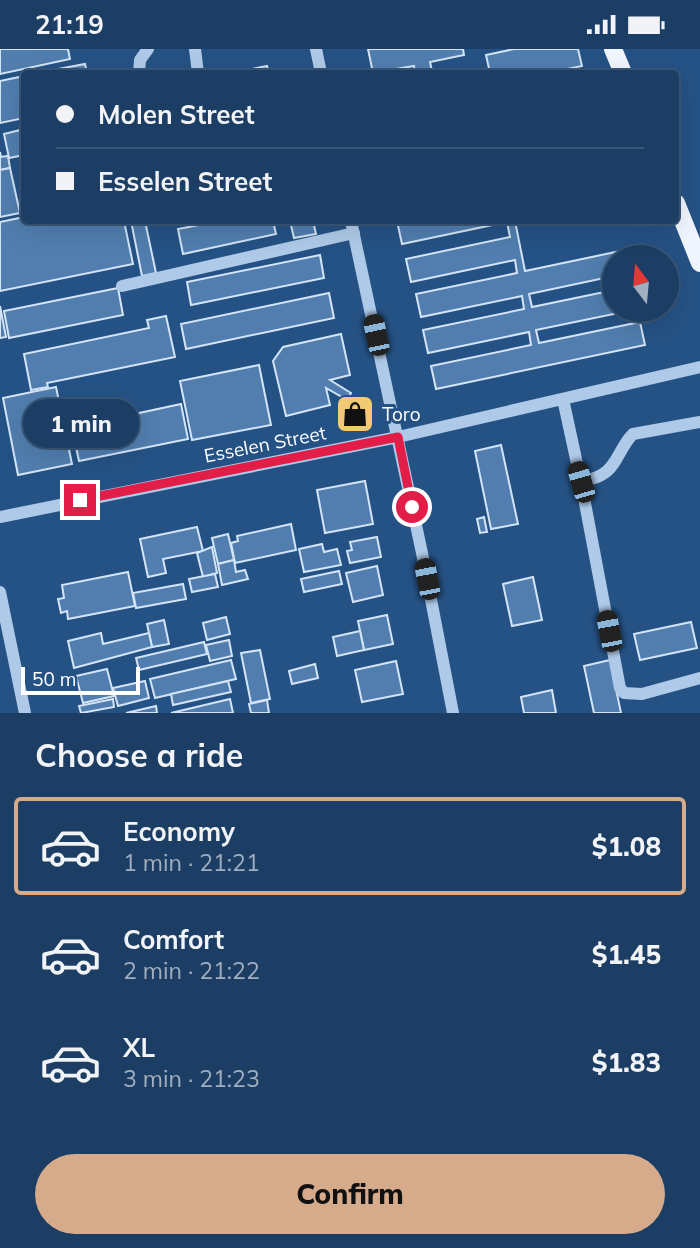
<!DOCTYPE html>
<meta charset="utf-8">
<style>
:root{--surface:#1c3e64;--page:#25456a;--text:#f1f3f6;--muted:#a0aebf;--line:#3a5778;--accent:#d6ab8b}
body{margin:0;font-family:Mulish,sans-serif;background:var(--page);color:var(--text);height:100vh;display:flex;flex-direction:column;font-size:26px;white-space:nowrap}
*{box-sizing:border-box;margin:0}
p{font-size:23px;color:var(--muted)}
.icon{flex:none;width:38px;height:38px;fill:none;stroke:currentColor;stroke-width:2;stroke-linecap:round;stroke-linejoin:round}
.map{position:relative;height:664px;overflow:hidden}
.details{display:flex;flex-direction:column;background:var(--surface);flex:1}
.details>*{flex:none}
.banner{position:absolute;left:21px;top:21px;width:658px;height:154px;border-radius:7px;box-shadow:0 7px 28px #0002,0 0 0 2px var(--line);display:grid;align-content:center;height:154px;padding:0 35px;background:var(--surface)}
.needle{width:46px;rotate:344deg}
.tools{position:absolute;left:602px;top:196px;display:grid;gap:14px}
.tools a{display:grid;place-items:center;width:77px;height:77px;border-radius:50%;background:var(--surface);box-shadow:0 7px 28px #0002,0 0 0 2px var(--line);font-size:35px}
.scale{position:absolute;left:21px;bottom:18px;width:119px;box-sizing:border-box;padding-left:7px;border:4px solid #fff;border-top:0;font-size:19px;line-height:24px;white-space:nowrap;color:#fff;-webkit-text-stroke:5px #255285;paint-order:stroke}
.end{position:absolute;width:32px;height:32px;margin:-16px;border:9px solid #e11d48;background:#fff;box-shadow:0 0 0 4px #fff}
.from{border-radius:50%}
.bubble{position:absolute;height:49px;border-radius:24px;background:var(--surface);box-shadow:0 7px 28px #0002,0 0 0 2px var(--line);font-size:23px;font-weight:800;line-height:49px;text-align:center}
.car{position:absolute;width:21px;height:42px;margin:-21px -10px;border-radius:9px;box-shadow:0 0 5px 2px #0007;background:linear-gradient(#222 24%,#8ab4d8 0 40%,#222 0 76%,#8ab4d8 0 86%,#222 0)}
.banner b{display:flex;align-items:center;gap:24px;height:66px;font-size:26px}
.banner b+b{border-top:2px solid var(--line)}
.banner i{width:18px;height:18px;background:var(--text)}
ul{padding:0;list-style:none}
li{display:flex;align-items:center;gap:21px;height:98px;margin:0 14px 10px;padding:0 21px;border:4px solid transparent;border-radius:7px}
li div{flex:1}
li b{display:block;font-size:26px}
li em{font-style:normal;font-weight:800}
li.active{border-color:var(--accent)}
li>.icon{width:63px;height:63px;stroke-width:1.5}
h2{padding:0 35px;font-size:32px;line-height:84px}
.action{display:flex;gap:14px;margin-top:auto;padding:14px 35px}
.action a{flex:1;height:80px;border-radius:42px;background:var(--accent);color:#111;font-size:28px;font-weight:800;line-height:80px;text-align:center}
.status{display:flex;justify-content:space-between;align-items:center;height:49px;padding:0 35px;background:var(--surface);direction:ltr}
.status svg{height:19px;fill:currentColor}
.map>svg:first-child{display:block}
.building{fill:#517eaf;stroke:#d3e4f6;stroke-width:2}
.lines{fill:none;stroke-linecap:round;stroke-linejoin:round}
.minor{stroke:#afcae8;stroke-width:12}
.major{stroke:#f1f6fe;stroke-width:18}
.route{stroke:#e11d48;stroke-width:9}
.labels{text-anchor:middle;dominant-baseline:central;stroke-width:6;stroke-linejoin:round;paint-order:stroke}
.poi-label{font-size:19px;fill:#fff;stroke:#255285;text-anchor:start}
.street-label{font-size:19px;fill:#fff;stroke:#255285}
</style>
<div class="status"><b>21:19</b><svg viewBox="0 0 49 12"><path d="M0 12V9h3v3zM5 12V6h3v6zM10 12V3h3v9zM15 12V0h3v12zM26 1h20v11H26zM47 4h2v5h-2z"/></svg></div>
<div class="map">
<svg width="700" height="664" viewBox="0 0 700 664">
<rect width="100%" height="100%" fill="#255285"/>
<!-- building -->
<g class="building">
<path d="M0,0H68L70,10L0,25Z"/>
<path d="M368,0H463L464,6L430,13L432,22L419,24H415L414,17L373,24Z"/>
<path d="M514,0H578L582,17L548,24H490L486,6Z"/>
<path d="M85,15L87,24H37Z"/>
<path d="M267,17L269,24H243L242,22Z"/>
<path d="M24,27V69L0,74V32Z"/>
<path d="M24,80V106L9,109L4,85Z"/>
<path d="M0,103L1,108L8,107L10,119L0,121Z"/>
<path d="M10,119L20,164L0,168V121Z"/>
<path d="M24,168V172H124L133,215L0,242V173Z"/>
<path d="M131,172H145L156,224L142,227Z"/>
<path d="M220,172H273L276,185L183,205L178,180Z"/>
<path d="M290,172H313L316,185L294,189Z"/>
<path d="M397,172H515L525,222L625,201L627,208H614V227L529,245L532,258L614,241V261H633L536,281L539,294L640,273L645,296L436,340L431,317L531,296L529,283L428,304L423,281L524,260L522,247L421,268L416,245L517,224L515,211L411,233L406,210L510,188L507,173L402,195Z"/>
<path d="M320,206L324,229L191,256L187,233Z"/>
<path d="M118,239L123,266L9,289L4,262Z"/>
<path d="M329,244L334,269L186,300L181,275Z"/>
<path d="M0,257L6,288L0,289Z"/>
<path d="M166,267L175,308L47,334L48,338L31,341L24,305L149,279L147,271Z"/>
<path d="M341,285L350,326L330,331L351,344L347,351L326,339L330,356L286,367L273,312L283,298Z"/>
<path d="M259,316L271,376L192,391L180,332Z"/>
<path d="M56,338L72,415L18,426L3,349Z"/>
<path d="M122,355L125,367L181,355L188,390L79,412L69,366Z"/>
<path d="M501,396L518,475L491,480L475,402Z"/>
<path d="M365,432L373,475L325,484L317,441Z"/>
<path d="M484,468L487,483L480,484L477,470Z"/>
<path d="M291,475L296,501L235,514L231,494L238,492L237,487Z"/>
<path d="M197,478L203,502L163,510L166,524L148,528L140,490Z"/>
<path d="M228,485L234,511L218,515L212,489Z"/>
<path d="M377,488L381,508L350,514L347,502L352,501L350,493Z"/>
<path d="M322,495L324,503L337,500L341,516L304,523L299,500Z"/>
<path d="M212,498L217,524L203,528L197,504Z"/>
<path d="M234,511L236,523L245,521L248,530L222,536L218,515Z"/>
<path d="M377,517L383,546L353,553L346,524Z"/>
<path d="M339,522L342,535L304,543L301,530Z"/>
<path d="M128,523L135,557L68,570L67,562L61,564L58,550L64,549L62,536Z"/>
<path d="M215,525L218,538L192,543L189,530Z"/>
<path d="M533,528L542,571L512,577L503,535Z"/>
<path d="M183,535L186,550L136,559L133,544Z"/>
<path d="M387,566L393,595L364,601L358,572Z"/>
<path d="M226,568L230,585L207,591L203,574Z"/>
<path d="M164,571L169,595L152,598L147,575Z"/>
<path d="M691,573L697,599L640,611L634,585Z"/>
<path d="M360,582L364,601L337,607L333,588Z"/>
<path d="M101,584L103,595L149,584L152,598L74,619L68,592Z"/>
<path d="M229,591L232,607L210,612L206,596Z"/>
<path d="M204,593L207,605L139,621L136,609Z"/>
<path d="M260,601L270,650L251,654L241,604Z"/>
<path d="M231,611L236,630L155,649L150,630Z"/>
<path d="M610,611L621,664H594L584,617Z"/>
<path d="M396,612L403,645L362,653L355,621Z"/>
<path d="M315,615L318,629L292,635L289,622Z"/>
<path d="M107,620L114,647L83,654L76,627Z"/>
<path d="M145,632L149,649L118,657L113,639Z"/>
<path d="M228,632L231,643L173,656L171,645Z"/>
<path d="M552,641L556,664H524L521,648Z"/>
<path d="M113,650L114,658L81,664L79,657Z"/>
<path d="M230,650L233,664H171Z"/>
<path d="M267,651L269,664H251L249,655Z"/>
<path d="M156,657L157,664H126Z"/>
</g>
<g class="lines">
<!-- minor -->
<g class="minor">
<path d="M195,0L198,24"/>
<path d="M316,0L321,24"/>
<path d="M139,24L140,11L148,0"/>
<path d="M351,172L422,504L453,664"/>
<path d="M122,237L354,184"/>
<path d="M563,350L581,433L620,639L624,644L642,645L700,629"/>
<path d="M581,433C588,431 597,429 603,425C617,417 621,396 633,385L700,373"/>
<path d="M0,468L398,388L700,318"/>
<path d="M0,543L25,664"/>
</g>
<!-- major -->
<g class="major">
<path d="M613,0L623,24"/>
<path d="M676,154L700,214"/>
</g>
</g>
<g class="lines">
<!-- route -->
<path class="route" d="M80,451L398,388L412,458"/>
</g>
<!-- icons -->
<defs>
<symbol id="shop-square" viewBox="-11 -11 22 22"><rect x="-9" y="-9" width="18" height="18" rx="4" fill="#f2ca73" stroke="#255285"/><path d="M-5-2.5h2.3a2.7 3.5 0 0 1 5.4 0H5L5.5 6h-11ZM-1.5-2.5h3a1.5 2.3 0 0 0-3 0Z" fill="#111"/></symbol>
</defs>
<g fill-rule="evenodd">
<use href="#shop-square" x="333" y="343" width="44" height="44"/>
</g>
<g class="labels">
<!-- poi labels -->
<g class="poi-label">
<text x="382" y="365">Toro</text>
</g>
<!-- street labels -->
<g class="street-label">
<text transform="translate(265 395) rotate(-11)">Esselen Street</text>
</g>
</g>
</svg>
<div class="tools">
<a><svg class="needle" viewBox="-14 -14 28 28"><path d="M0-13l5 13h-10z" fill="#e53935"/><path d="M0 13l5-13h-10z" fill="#a0aebf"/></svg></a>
</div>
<div class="scale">50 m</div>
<i class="end from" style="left:412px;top:458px"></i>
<i class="end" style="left:80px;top:451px"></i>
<div class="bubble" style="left:23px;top:350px;width:116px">1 min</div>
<i class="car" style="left:376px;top:286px;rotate:348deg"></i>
<i class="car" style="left:581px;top:433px;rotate:344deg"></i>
<i class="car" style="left:427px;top:530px;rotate:349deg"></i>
<i class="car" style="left:609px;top:582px;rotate:349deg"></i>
<div class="banner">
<b><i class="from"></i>Molen Street</b>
<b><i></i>Esselen Street</b>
</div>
</div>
<section class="details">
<h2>Choose a ride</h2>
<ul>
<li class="active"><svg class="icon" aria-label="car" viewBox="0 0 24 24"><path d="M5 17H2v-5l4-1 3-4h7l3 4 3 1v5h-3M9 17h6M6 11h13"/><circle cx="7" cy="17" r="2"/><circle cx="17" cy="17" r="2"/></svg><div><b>Economy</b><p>1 min · 21:21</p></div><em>$1.08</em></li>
<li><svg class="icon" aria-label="car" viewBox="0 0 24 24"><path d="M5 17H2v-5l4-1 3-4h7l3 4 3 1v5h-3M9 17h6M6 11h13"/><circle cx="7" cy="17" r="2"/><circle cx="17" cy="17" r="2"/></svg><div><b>Comfort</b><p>2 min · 21:22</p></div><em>$1.45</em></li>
<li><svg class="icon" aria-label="car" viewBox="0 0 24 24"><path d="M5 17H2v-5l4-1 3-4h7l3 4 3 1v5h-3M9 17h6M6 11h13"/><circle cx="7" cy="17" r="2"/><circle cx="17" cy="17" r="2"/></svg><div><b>XL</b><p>3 min · 21:23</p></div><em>$1.83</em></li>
</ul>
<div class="action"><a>Confirm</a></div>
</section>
